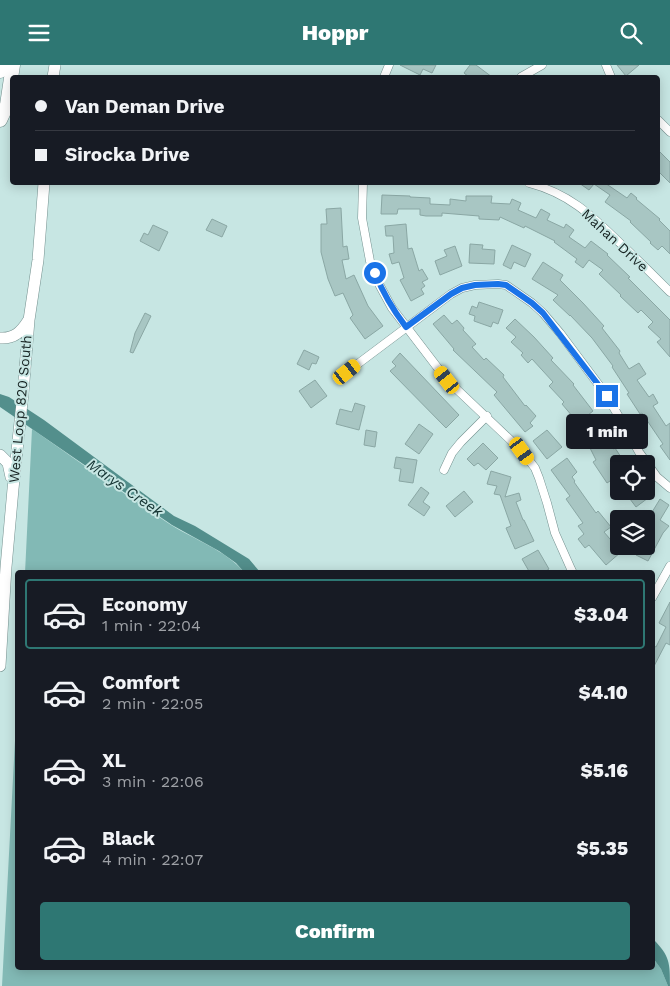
<!DOCTYPE html>
<meta charset="utf-8">
<style>
:root{--surface:#171b24;--page:#242831;--text:#f1f3f6;--muted:#9ea1a6;--line:#363941;--accent:#2e7773}
body{margin:0;font-family:"Work Sans",sans-serif;background:var(--page);color:var(--text);height:100vh;display:flex;flex-direction:column;font-size:19px;white-space:nowrap}
*{box-sizing:border-box;margin:0}
p{font-size:16px;color:var(--muted)}
.icon{flex:none;width:28px;height:28px;fill:none;stroke:currentColor;stroke-width:2;stroke-linecap:round;stroke-linejoin:round}
.map{position:relative;flex:1;overflow:hidden}
.drawer{position:absolute;left:15px;top:505px;width:640px;height:400px;display:flex;flex-direction:column;background:var(--surface);border-radius:5px;box-shadow:0 2px 12px #0003}
.drawer>*{flex:none}
.hud{position:absolute;left:10px;top:10px;width:650px;height:110px;border-radius:5px;box-shadow:0 2px 12px #0003;display:grid;align-content:center;height:110px;padding:0 25px;background:var(--surface)}
.controls{position:absolute;left:610px;top:390px;display:grid;gap:10px}
.controls a{display:grid;place-items:center;width:45px;height:45px;border-radius:5px;background:var(--surface);box-shadow:0 2px 12px #0003;font-size:25px}
.end{position:absolute;width:22px;height:22px;margin:-11px;border:6px solid #1a73e8;background:#fff;box-shadow:0 0 0 2px #fff}
.from{border-radius:50%}
.bubble{position:absolute;height:35px;border-radius:5px;background:var(--surface);box-shadow:0 2px 12px #0003;font-size:16px;font-weight:800;line-height:35px;text-align:center}
.car{position:absolute;width:15px;height:30px;margin:-15px -8px;border-radius:6px;box-shadow:0 0 4px 1px #0007;background:linear-gradient(#f5c518 24%,#345 0 40%,#f5c518 0 76%,#345 0 86%,#f5c518 0)}
.hud b{display:flex;align-items:center;gap:18px;height:48px;font-size:19px}
.hud b+b{border-top:1px solid var(--line)}
.hud i{width:12px;height:12px;background:var(--text)}
ul{padding:9px 0 0;list-style:none}
li{display:flex;align-items:center;gap:15px;height:70px;margin:0 10px 8px;padding:0 15px;border:2px solid transparent;border-radius:5px}
li div{flex:1}
li b{display:block;font-size:19px}
li em{font-style:normal;font-weight:800}
li.selected{border-color:var(--accent)}
li>.icon{width:45px;height:45px;stroke-width:1.5}
.primary-button{display:flex;gap:10px;margin-top:auto;padding:10px 25px}
.primary-button a{flex:1;height:58px;border-radius:5px;background:var(--accent);color:#fff;font-size:20px;font-weight:800;line-height:58px;text-align:center}
header{display:flex;justify-content:space-between;align-items:center;height:65px;padding:0 25px;background:var(--accent);color:#fff;font-size:22px;font-weight:800}
.map>svg:first-child{display:block}
.green{fill:#82b9b5}
.water{fill:#538f8c}
.building{fill:#a8c6c3;stroke:#8aa7a4}
.lines{fill:none;stroke-linecap:round;stroke-linejoin:round}
.minor-casing{stroke:#74918f;stroke-width:9}
.secondary-casing{stroke:#74918f;stroke-width:12}
.motorway-casing{stroke:#74918f;stroke-width:15}
.minor{stroke:#fff;stroke-width:8}
.secondary{stroke:#fff;stroke-width:11}
.motorway{stroke:#fff;stroke-width:14}
.route{stroke:#1a73e8;stroke-width:6}
.labels{text-anchor:middle;dominant-baseline:central;stroke-width:4;stroke-linejoin:round;paint-order:stroke}
.street-label{font-size:14px;fill:#162221;stroke:#c7e6e3}
.water-label{font-size:15px;font-style:italic;fill:#133231;stroke:#c7e6e3}
</style>
<header><svg class="icon" aria-label="menu" viewBox="0 0 24 24"><path d="M4 6h16M4 12h16M4 18h16"/></svg>Hoppr<svg class="icon" aria-label="search" viewBox="0 0 24 24"><circle cx="10" cy="10" r="6"/><path d="M15 15l6 6"/></svg></header>
<div class="map">
<svg width="670" height="921" viewBox="0 0 670 921">
<rect width="100%" height="100%" fill="#c7e6e3"/>
<!-- green -->
<g class="green">
<path d="M32,364C78,396 124,429 171,460C195,475 225,485 244,507L25,508Z"/>
<path d="M17,638L18,902H652L653,893L661,904L668,921H2Z"/>
</g>
<!-- water -->
<g class="water">
<path d="M0,329L9,332L44,355L174,451L195,461L249,494L260,507H244L236,498L219,486L172,460L0,342Z"/>
<path d="M653,874C670,891 670,898 670,921H668L661,904L653,893Z"/>
</g>
<!-- building -->
<g class="building">
<path d="M400,0H436L432,8L423,4L420,10Z"/>
<path d="M470,0H476L492,12H469L464,8Z"/>
<path d="M617,0H639L626,11Z"/>
<path d="M658,85L670,97V118L658,106Z"/>
<path d="M579,118H605L627,133L631,128L637,133L636,134L660,154L659,155L670,166V189L662,181L658,185L650,178L651,177L630,157L631,156L605,137L610,130L594,119L589,125Z"/>
<path d="M382,130L410,131V132L430,133V139L450,140V134L466,136V131H492L491,138L510,139L512,134L521,138L518,145L536,153L541,144L550,149L547,155L564,163L566,159L574,165L569,172L585,183L591,176L608,189L607,190L630,212L628,213L670,255V292L657,277L661,274L648,262L653,257L641,245L638,248L620,231L621,230L599,209L603,205L589,195L583,203L575,197L577,194L554,177L555,176L525,161L524,163L500,152L499,155L479,154V151L442,148V151H426L420,150V144H398L397,149H381Z"/>
<path d="M341,143L343,182L347,181L349,194L342,195L346,214L354,210L368,241L383,261L365,274L350,253L353,250L343,228L335,231L328,214L321,187V159H327L326,144Z"/>
<path d="M212,154L227,161L222,172L206,165Z"/>
<path d="M406,159L408,184L412,183L419,206L422,204L428,214L422,217L425,221L421,224L424,229L411,236L400,215L404,213L399,197L392,199L389,189L394,188L393,171H386L385,161Z"/>
<path d="M153,160L168,167L159,186L140,176L144,168L148,170Z"/>
<path d="M470,179L483,180L482,184L495,185L494,199L469,198Z"/>
<path d="M512,180L531,189L525,202L514,197L511,204L503,200Z"/>
<path d="M455,181L462,201L440,210L435,196L447,191L444,185Z"/>
<path d="M543,197L563,210L560,215L583,238L604,261L602,263L620,286L619,288L629,304L639,298L646,309L637,315L649,332L653,329L658,338L653,341L666,361L670,358V395L660,381L663,379L642,348L640,349L627,329L629,328L612,302L613,301L592,273L570,250V251L553,235L558,230L532,214Z"/>
<path d="M479,237L503,245L498,259L493,257L491,262L474,256L475,251L469,249L472,241L477,243Z"/>
<path d="M145,248L151,251L133,288L130,287L135,268Z"/>
<path d="M444,250L452,259L457,255L464,263L463,265L476,279L472,282L484,295L486,293L504,310L503,312L525,341L526,340L536,351L530,358L533,361L525,367L494,330L497,327L453,285L454,284L433,259Z"/>
<path d="M515,254L534,272L553,293L551,295L574,319L573,320L593,346L578,358L562,339L564,337L549,321L553,317L532,294L528,298L521,290L523,288L511,277L516,272L506,263Z"/>
<path d="M304,285L319,292L316,299L312,298L309,305L297,299Z"/>
<path d="M400,288L459,350L446,363L390,306L396,301L392,297Z"/>
<path d="M315,315L327,331L311,343L299,326Z"/>
<path d="M355,338L365,341L359,365L336,359L340,344L352,347Z"/>
<path d="M599,356L613,384L615,383L621,392L613,397L619,405V410L607,418L593,397L596,395L584,371L588,369L585,363Z"/>
<path d="M419,359L433,369L419,389L405,379Z"/>
<path d="M366,365L377,367L375,382L364,380Z"/>
<path d="M547,365L562,382L547,394L533,376Z"/>
<path d="M483,378L498,393L486,405L478,398L474,401L467,394Z"/>
<path d="M396,392L417,395L413,418L399,416L401,404L394,403Z"/>
<path d="M567,393L577,407L572,412L575,416L574,417L596,448L598,446L611,462L604,467L621,487L606,500L589,480L585,483L578,474L584,469L578,461L583,458L566,434L570,431L551,405Z"/>
<path d="M491,406L511,412L505,432L519,428L521,435L516,437L523,455H524L534,476L515,484L506,463L511,461L500,430L494,429L497,421L487,419Z"/>
<path d="M421,422L429,428L423,437L430,442L424,451L408,440Z"/>
<path d="M464,426L473,437L455,452L446,441Z"/>
<path d="M624,426H643L648,433L636,442Z"/>
<path d="M660,434L669,440L660,455L669,461L663,468L648,496L636,490L641,481H646V457Z"/>
<path d="M538,485L549,504L543,508H530L522,494Z"/>
<path d="M670,537V580L666,578L652,605V580L656,582L666,562L659,558Z"/>
</g>
<g class="lines">
<defs>
<g id="minor">
<path d="M606,0L611,12"/>
<path d="M384,12L389,0"/>
<path d="M521,12L542,0"/>
<path d="M658,55L670,67"/>
<path d="M363,118L362,153L370,196L380,221L392,243L447,315L522,386L535,403L539,413L547,438L555,468L571,504L573,508"/>
<path d="M529,118C571,129 593,152 623,181C639,196 654,211 670,227"/>
<path d="M347,307L451,229L462,223L475,220L498,219L506,220L532,238L543,248L560,268L607,331L639,387L657,412L670,423"/>
<path d="M444,405L452,388L461,377L487,351"/>
<path d="M652,533L670,501"/>
</g>
<g id="secondary">
<path d="M53,12L55,0"/>
<path d="M0,273C14,274 21,267 28,256"/>
<path d="M0,390L8,398L11,412"/>
<path d="M0,601L6,502L13,424L23,328L29,255L38,195L44,118"/>
</g>
<g id="motorway">
<path d="M0,6L1,0"/>
<path d="M0,55L7,40L13,0"/>
</g>
</defs>
<!-- minor casing -->
<use href="#minor" class="minor-casing"/>
<!-- secondary casing -->
<use href="#secondary" class="secondary-casing"/>
<!-- motorway casing -->
<use href="#motorway" class="motorway-casing"/>
<!-- minor -->
<use href="#minor" class="minor"/>
<!-- secondary -->
<use href="#secondary" class="secondary"/>
<!-- motorway -->
<use href="#motorway" class="motorway"/>
</g>
<g class="lines">
<!-- route -->
<path class="route" d="M375,208C383,228 393,245 406,262L451,229L462,223L475,220L498,219L506,220L532,238L543,248L607,331"/>
</g>
<g class="labels">
<!-- street labels -->
<g class="street-label">
<text transform="translate(615 175) rotate(43)">Mahan Drive</text>
<text transform="translate(20 344) rotate(-85)">West Loop 820 South</text>
</g>
<!-- water labels -->
<g class="water-label">
<text transform="translate(125 423) rotate(35)">Marys Creek</text>
</g>
</g>
</svg>
<div class="controls">
<a><svg class="icon" aria-label="locate" viewBox="0 0 24 24"><circle cx="12" cy="12" r="6"/><path d="M12 2v4M12 18v4M2 12h4M18 12h4"/></svg></a>
<a><svg class="icon" aria-label="layers" viewBox="0 0 24 24"><path d="M12 4l9 5-9 5-9-5zM3 14l9 5 9-5"/></svg></a>
</div>
<i class="end from" style="left:375px;top:208px"></i>
<i class="end" style="left:607px;top:331px"></i>
<div class="bubble" style="left:566px;top:349px;width:82px">1 min</div>
<i class="car" style="left:347px;top:307px;rotate:52deg"></i>
<i class="car" style="left:447px;top:315px;rotate:322deg"></i>
<i class="car" style="left:522px;top:386px;rotate:144deg"></i>
<div class="hud">
<b><i class="from"></i>Van Deman Drive</b>
<b><i></i>Sirocka Drive</b>
</div>
<section class="drawer">
<ul>
<li class="selected"><svg class="icon" aria-label="car" viewBox="0 0 24 24"><path d="M5 17H2v-5l4-1 3-4h7l3 4 3 1v5h-3M9 17h6M6 11h13"/><circle cx="7" cy="17" r="2"/><circle cx="17" cy="17" r="2"/></svg><div><b>Economy</b><p>1 min · 22:04</p></div><em>$3.04</em></li>
<li><svg class="icon" aria-label="car" viewBox="0 0 24 24"><path d="M5 17H2v-5l4-1 3-4h7l3 4 3 1v5h-3M9 17h6M6 11h13"/><circle cx="7" cy="17" r="2"/><circle cx="17" cy="17" r="2"/></svg><div><b>Comfort</b><p>2 min · 22:05</p></div><em>$4.10</em></li>
<li><svg class="icon" aria-label="car" viewBox="0 0 24 24"><path d="M5 17H2v-5l4-1 3-4h7l3 4 3 1v5h-3M9 17h6M6 11h13"/><circle cx="7" cy="17" r="2"/><circle cx="17" cy="17" r="2"/></svg><div><b>XL</b><p>3 min · 22:06</p></div><em>$5.16</em></li>
<li><svg class="icon" aria-label="car" viewBox="0 0 24 24"><path d="M5 17H2v-5l4-1 3-4h7l3 4 3 1v5h-3M9 17h6M6 11h13"/><circle cx="7" cy="17" r="2"/><circle cx="17" cy="17" r="2"/></svg><div><b>Black</b><p>4 min · 22:07</p></div><em>$5.35</em></li>
</ul>
<div class="primary-button"><a>Confirm</a></div>
</section>
</div>
